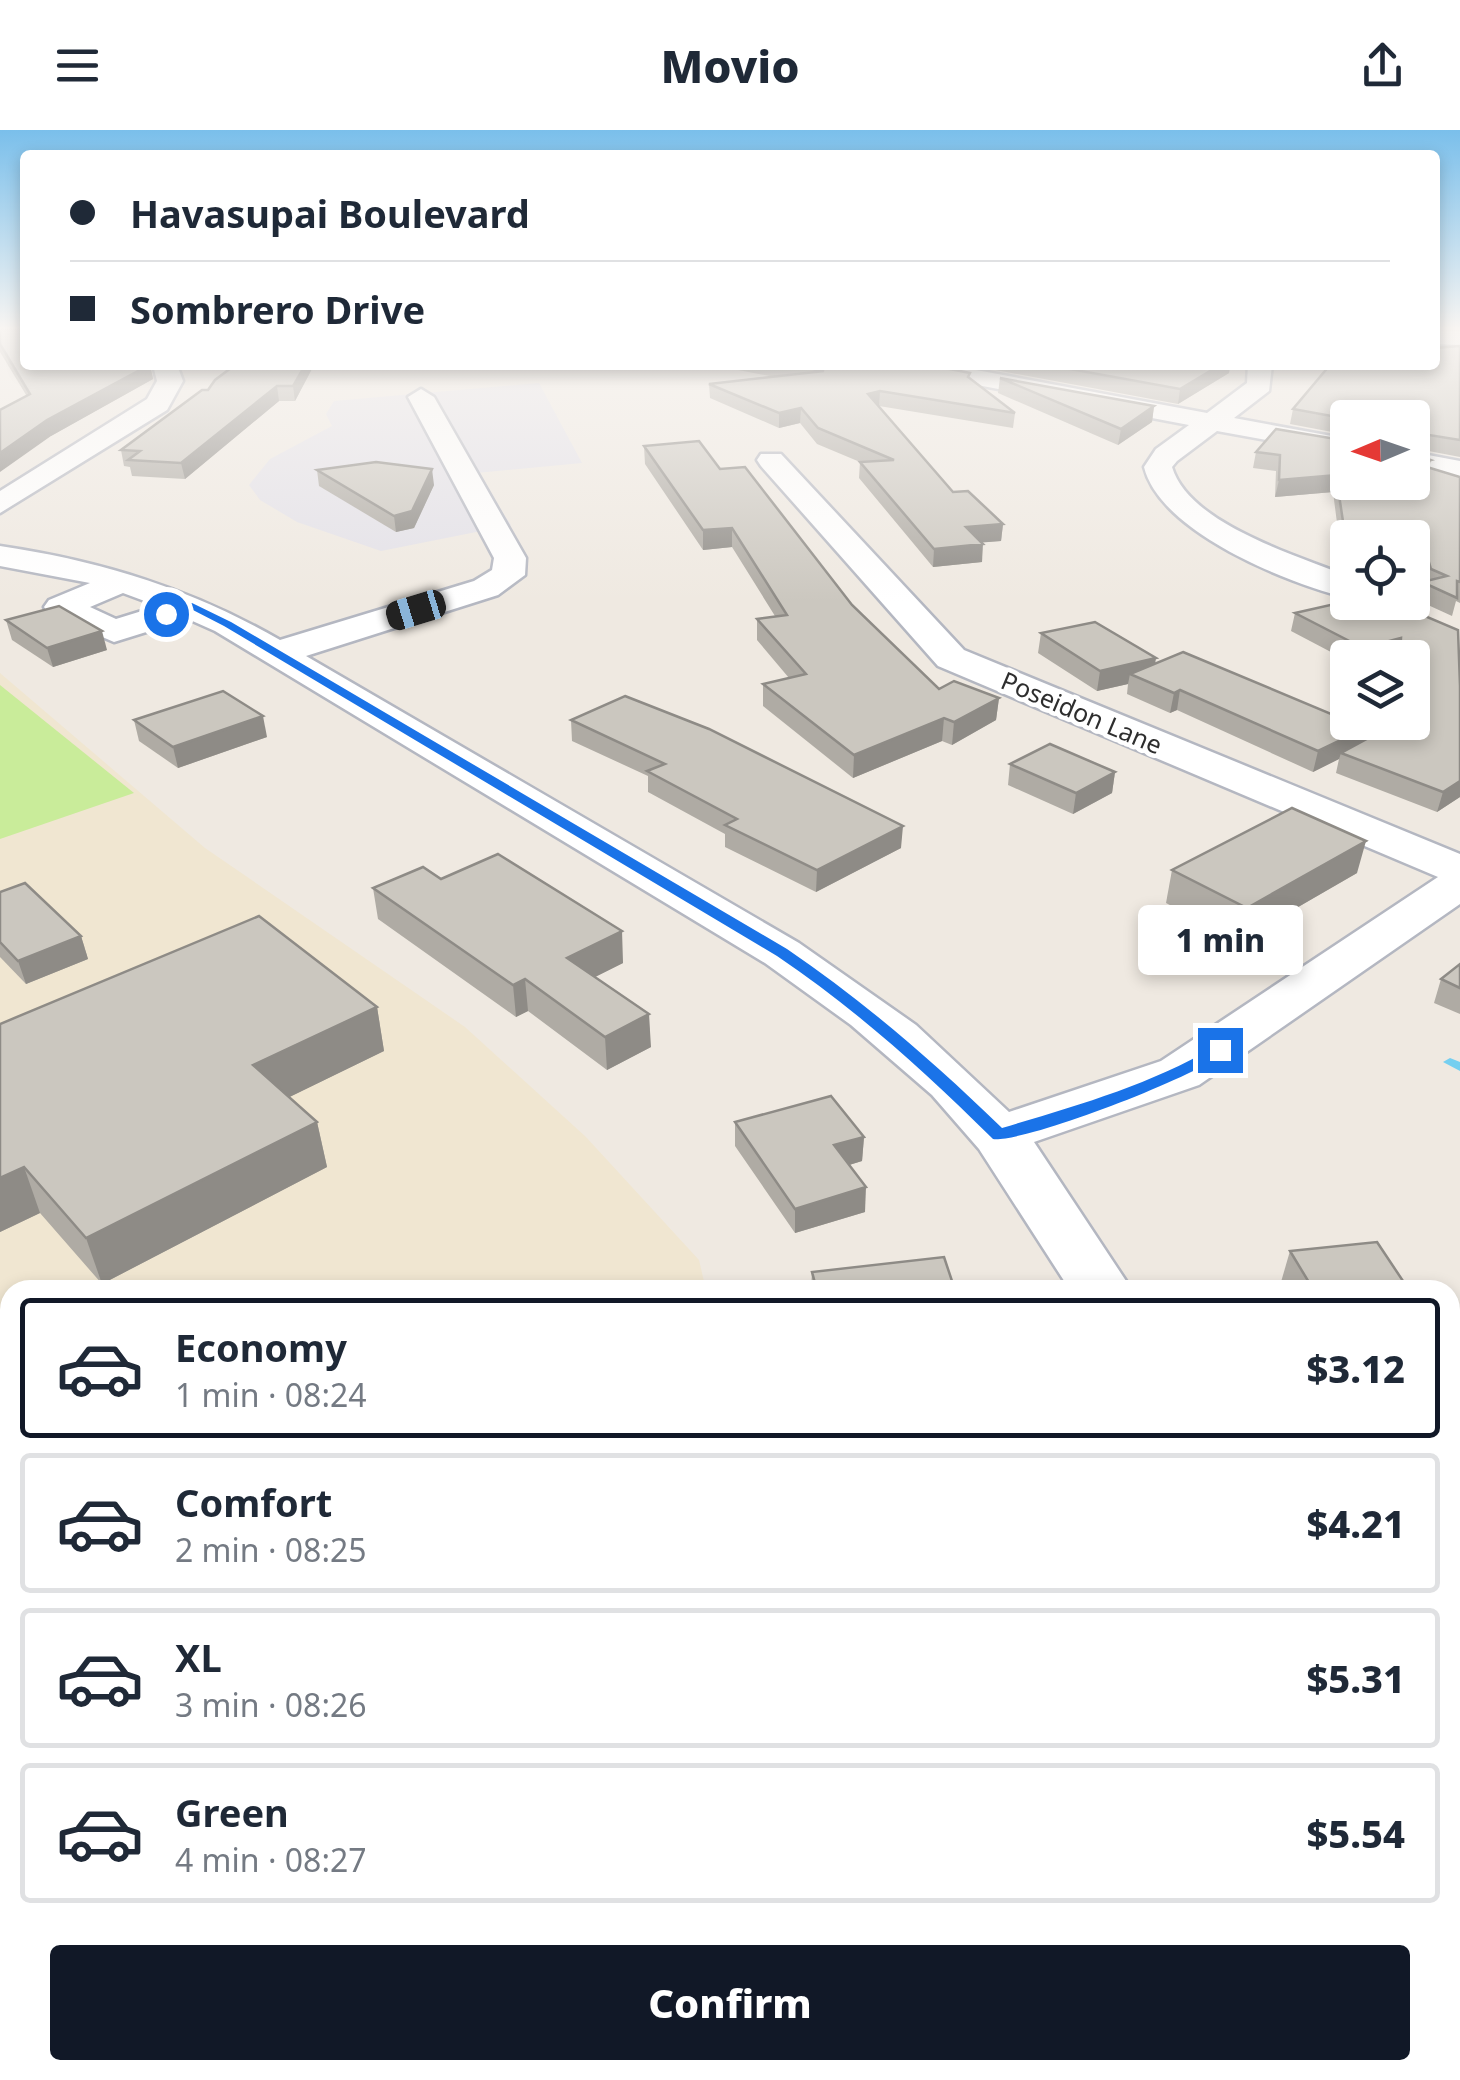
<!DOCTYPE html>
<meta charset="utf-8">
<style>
:root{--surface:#fff;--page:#f2f2f3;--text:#1f2937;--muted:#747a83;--line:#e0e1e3;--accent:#111827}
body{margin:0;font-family:"Noto Sans",sans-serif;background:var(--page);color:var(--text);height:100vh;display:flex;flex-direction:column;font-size:38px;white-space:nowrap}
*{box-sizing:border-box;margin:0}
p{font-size:32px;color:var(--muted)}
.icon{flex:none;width:55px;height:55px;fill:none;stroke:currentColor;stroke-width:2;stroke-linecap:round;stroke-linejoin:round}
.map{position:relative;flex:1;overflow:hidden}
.drawer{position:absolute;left:0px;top:1150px;width:1460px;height:800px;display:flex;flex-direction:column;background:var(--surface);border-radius:30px 30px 0 0;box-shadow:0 5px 15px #0003}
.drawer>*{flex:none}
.hud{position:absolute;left:20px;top:20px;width:1420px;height:220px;border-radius:10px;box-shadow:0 5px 15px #0003;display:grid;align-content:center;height:220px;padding:0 50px;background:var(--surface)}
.needle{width:65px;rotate:268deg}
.controls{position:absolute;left:1330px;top:270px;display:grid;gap:20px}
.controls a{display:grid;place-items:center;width:100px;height:100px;border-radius:10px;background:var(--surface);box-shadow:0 5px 15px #0003;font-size:50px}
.end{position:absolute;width:45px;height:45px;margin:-22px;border:12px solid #1a73e8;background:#fff;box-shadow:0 0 0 5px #fff}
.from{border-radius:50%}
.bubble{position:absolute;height:70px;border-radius:10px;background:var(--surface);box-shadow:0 5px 15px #0003;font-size:32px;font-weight:800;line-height:70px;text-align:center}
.car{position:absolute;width:30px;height:60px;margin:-30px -15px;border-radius:12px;box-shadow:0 0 8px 2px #0007;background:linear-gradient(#222 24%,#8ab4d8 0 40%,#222 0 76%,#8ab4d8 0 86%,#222 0)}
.hud b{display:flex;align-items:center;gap:35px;height:95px;font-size:38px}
.hud b+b{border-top:2px solid var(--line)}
.hud i{width:25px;height:25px;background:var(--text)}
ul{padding:18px 0 0;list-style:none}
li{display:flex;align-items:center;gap:30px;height:140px;margin:0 20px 15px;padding:0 30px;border:5px solid var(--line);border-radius:10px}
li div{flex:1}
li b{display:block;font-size:38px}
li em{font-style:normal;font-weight:800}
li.current{border-color:var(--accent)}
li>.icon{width:90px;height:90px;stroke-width:1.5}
.cta{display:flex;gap:20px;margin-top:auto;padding:20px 50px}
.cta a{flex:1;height:115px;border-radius:10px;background:var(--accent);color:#fff;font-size:40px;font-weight:800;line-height:115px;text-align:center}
header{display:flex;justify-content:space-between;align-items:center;height:130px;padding:0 50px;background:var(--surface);font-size:45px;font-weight:800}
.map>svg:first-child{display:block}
.industrial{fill:#e3e1e8}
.education{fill:#f0e6d1}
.pitch{fill:#c9ec9a}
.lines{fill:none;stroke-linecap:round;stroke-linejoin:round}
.stream{fill:#75cff0;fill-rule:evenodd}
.minor-casing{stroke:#b4b7c1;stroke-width:5}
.minor{fill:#fff;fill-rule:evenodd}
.wall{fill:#afaba4}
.shaded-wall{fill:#8e8b86}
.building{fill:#cbc7bf;stroke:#8e8b86;stroke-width:2.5}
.route{fill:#1a73e8}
.labels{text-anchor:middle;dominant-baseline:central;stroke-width:9;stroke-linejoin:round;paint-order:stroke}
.far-street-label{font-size:25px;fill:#2e2e2e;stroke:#fff}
</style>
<header><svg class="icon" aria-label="menu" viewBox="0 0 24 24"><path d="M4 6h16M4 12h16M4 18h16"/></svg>Movio<svg class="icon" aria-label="share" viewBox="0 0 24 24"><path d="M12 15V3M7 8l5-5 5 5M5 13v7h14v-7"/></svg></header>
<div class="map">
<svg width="1460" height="1950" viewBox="0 0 1460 1950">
<rect width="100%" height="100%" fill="#efe9e1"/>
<!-- industrial -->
<path class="industrial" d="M539,253L582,333L476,343L511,395L381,421L297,392L260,370L249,355L270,329L332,296L326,284L334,271Z"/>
<!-- education -->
<path class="education" d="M0,543L205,718L465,897L586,1007L699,1130L706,1160H10V1490L0,1492Z"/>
<!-- pitch -->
<path class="pitch" d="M0,555L134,663L0,709Z"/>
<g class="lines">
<!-- stream -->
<path class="stream" d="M1450,928L1460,932V941L1443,932Z"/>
<defs>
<g id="minor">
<path d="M1435,200L1460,201V215L1435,214Z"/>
<path d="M153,235H177L183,251L167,280L0,383V361L147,269L157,251Z"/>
<path d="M897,235H949L1207,283L1247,253L1248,235H1272L1269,261L1234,288L1348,309V325L1217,301L1177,331L1172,337C1189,394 1296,425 1348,446V468C1287,453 1160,402 1144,337L1156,319L1189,295L909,242Z"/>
<path d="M421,259L434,267L526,428L525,445L498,465L306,526L799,813L916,895L1009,982L1161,931L1438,747L938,536L761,336L757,330L761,324H781L964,520L1460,724V774L1199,955L1034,1012L1132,1160H1070L979,1019L932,965L851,895L765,833L215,501L188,489L114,512L49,484L44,477L49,470L90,453L0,436V416C101,431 192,459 280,510L474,451L492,440L494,428L408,267ZM123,463L158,476L116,489L90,477Z"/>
<path d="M1412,322L1460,331V349L1412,339Z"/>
<path d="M10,1481V1549L0,1552V1484Z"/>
<path d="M1460,1731V1907L1450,1903V1733Z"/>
<path d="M331,1940H425L428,1950H332Z"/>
</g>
</defs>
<!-- minor casing -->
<use href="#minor" class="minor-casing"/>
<!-- minor -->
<use href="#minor" class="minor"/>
</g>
<!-- wall -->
<g class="wall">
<path d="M0,199L25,235H150L153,249L51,306L0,222Z"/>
<path d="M1460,216V327L1413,318L1348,288V305L1290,294L1293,279Z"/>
<path d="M235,235H314L295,271H279L185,349L132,346L130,337L124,336L121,320L208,260Z"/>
<path d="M712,235H929L970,248L1015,283L1013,298L879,276L953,362L1003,394L1001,411L982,412V432L933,437L859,348L860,332L817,314L800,293L779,298L710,268L709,254L775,247Z"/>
<path d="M969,235H1230L1229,243L1178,274Z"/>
<path d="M1000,248L1154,276L1152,292L1118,315L998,263Z"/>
<path d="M644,316L720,339L852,475L939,559L999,568L996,590L952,615L942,611L853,648L763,576V554L789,548L757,510V489L775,486L732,417L703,420L645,334Z"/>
<path d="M1256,322L1431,330L1429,338L1460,347V473L1456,471L1452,486L1417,470L1422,452L1425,451L1412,408H1348V419L1340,416L1333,362L1275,367L1276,341L1253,338Z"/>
<path d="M317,340L434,355L414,398L396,402L319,356Z"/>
<path d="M1392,472L1460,556V667L1437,682L1336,643L1339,629L1313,642L1177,580L1170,583L1127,564L1128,554L1097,561L1038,523L1041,503L1155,534L1363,611L1412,592V528H1348V531L1291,501L1295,483Z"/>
<path d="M6,490L107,520L53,537L12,510Z"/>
<path d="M134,590L267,607L178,638L139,611Z"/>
<path d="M571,590L901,718L816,762L725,717V704L648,662V646L572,611Z"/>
<path d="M1010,634L1115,642L1112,663L1073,684L1008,655Z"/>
<path d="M1172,740L1357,743L1239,811L1166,773Z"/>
<path d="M441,749L623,833L595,847L651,917L607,940L528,881L516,887L378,789L373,758Z"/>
<path d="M0,762L81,806L88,829L26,854L0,827Z"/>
<path d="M1460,834V884L1434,873L1441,849Z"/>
<path d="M377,877L384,921L289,967L317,992L327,1037L102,1154L40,1083L0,1102V894Z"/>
<path d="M735,992L864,1007L862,1031L849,1035L865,1082L795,1103L735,1016Z"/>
<path d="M1290,1121L1409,1160H1285L1281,1152Z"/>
<path d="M812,1142L955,1160H811Z"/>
<path d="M1450,1223L1460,1239V1420L1450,1422Z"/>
<path d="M1134,1940H1265L1269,1950H1135L1133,1944Z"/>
</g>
<!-- shaded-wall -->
<g class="shaded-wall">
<path d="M150,235L153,249L51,306L0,342V323L47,290Z"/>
<path d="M305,235H314L295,271L293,256Z"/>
<path d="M1220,235H1230L1229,243L1178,274L1180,259Z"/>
<path d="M277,256L279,271L185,349L181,333Z"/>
<path d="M880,261L879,276L868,264Z"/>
<path d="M1154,276L1152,292L1118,315L1121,299Z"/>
<path d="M801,278L800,293L779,298V283Z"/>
<path d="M432,339L434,355L414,398L396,402L394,386Z"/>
<path d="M1336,345L1333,362L1275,367L1279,350Z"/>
<path d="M1003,394L1001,411L964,414L966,397Z"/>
<path d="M732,398V417L703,420V400Z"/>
<path d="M1420,402L1415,420H1412V408H1395Z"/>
<path d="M983,414L982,432L933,437L934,419Z"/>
<path d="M102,501L107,520L53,537L47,518Z"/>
<path d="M1401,508L1396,527L1361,528L1363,518Z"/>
<path d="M1156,528L1153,548L1130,544L1128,554L1097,561L1100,541Z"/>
<path d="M1180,560L1177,580L1170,583L1174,563Z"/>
<path d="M999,568L996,590L952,615L954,592Z"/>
<path d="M263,586L267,607L178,638L173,617Z"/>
<path d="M944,588L942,611L853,648L854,625Z"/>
<path d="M1366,598L1361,619L1341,623L1339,629L1313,642L1318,621Z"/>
<path d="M1115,642L1112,663L1073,684L1076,663Z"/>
<path d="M1460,651V667L1437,682L1443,662Z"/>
<path d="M903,696L901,718L816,762L817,740Z"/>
<path d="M1366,711L1357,743L1239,811L1247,778Z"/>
<path d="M622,801L623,833L569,860L567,828Z"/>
<path d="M81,806L88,829L26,854L18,831Z"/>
<path d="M525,849L528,881L516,887L513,855Z"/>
<path d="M377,877L384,921L263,980L253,935Z"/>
<path d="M649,884L651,917L607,940L605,907Z"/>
<path d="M317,992L327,1037L102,1154L86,1108Z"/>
<path d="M864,1007L862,1031L833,1040L834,1015Z"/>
<path d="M24,1037L40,1083L0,1102V1048Z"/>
<path d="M866,1057L865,1082L795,1103V1079Z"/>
<path d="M10,1869V1931L0,1935V1873Z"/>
<path d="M100,1940H120L104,1946Z"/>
</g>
<!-- building -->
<g class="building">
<path d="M0,199H25V235H149L47,290L0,323V280L30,264L0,214Z"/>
<path d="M1460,216V310L1417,303L1412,306V288H1348V289L1293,279L1330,235H1435V218Z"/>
<path d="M235,235H305L293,256H277L181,333L128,330L140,321L121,320L202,260H208L215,250Z"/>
<path d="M790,235H929L970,243L968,247L1015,283L880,261L868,264L953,362L968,361L1003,394L966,397L983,414L934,419L860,332L894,330L818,298L801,278L779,283L709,254L824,241Z"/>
<path d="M1048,235H1220L1180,259Z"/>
<path d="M1000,248L1154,276L1121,299Z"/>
<path d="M1276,299L1348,311V352H1412V323L1431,330L1417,334L1460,347V452L1457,451V468L1422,452L1447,446L1431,439L1420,402L1395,408H1364L1344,398L1336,345L1279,350L1280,325L1256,322Z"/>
<path d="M699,311L720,339L745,337L852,475L939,559L954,551L999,568L954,592L944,588L854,625L763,554L806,544L757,489L787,485L732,398L703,400L644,316Z"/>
<path d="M376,332L432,339L412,381L394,386L317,340Z"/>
<path d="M1348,471V472H1392L1458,500L1460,556V651L1443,662L1341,623L1398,592H1412V585L1414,584L1415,528L1400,526L1401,508L1363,518L1295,483Z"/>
<path d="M59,476L102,501L47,518L6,490Z"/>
<path d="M1095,492L1156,528L1100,541L1041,503Z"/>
<path d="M1183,522L1348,591V592H1352L1366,598L1318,621L1180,560L1174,563L1130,544Z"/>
<path d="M223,561L263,586L173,617L134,590Z"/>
<path d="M625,566L709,599L903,696L817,740L725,695L737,689L647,641L665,634L571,590Z"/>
<path d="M1050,614L1115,642L1076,663L1010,634Z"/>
<path d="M1292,678L1366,711L1247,778L1172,740Z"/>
<path d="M498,724L622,801L567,828L649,884L605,907L525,849L513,855L373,758L423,737L441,749Z"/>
<path d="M25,753L81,806L18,831L0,812V762Z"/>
<path d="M259,786L377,877L253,935L317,992L86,1108L24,1037L0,1048V894Z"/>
<path d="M1460,834V858L1441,849Z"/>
<path d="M831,966L864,1007L834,1015L866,1057L795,1079L735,992Z"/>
<path d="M1377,1112L1409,1160H1290L1288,1157L1310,1154L1290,1121Z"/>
<path d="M944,1127L955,1160H817L812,1142Z"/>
<path d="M1450,1223L1460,1239V1390L1450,1392Z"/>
<path d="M10,1679V1869L0,1873V1683Z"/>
<path d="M619,1940H738L735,1950H610Z"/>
<path d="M1147,1940H1265L1269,1950H1151Z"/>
</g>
<!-- sky -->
<linearGradient id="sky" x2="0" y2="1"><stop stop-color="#7abfeb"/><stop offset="0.42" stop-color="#f8f5f2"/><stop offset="1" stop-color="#f8f5f2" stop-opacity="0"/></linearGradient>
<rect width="1460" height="472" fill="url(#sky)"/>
<!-- route -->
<path class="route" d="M192,473L231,492L787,819C866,873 934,932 1002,998C1075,976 1148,956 1214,917L1228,920C1202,945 1025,1013 993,1009C924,941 857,880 777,826L224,496L191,479L166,487L161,484Z"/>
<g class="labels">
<!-- far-street labels -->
<g class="far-street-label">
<text transform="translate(1082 582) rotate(23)">Poseidon Lane</text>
</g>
</g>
</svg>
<div class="controls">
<a><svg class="needle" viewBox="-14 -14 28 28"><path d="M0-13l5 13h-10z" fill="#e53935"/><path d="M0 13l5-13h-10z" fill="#747a83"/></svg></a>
<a><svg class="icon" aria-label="locate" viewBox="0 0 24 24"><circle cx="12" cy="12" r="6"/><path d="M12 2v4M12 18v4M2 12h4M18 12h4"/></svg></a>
<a><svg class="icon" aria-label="layers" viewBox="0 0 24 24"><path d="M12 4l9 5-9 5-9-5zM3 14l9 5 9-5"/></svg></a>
</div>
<i class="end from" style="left:166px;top:484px"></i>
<i class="end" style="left:1220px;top:920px"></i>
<div class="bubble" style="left:1138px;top:775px;width:165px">1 min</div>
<i class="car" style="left:416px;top:480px;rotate:253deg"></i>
<div class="hud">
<b><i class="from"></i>Havasupai Boulevard</b>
<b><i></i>Sombrero Drive</b>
</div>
<section class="drawer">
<ul>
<li class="current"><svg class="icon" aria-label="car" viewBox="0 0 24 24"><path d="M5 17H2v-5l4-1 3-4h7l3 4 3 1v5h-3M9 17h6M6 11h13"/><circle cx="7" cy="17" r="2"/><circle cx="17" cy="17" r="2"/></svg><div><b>Economy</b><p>1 min · 08:24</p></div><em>$3.12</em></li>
<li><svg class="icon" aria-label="car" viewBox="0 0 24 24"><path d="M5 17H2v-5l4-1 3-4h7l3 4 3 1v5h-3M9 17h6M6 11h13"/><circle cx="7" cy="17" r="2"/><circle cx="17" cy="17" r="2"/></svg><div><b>Comfort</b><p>2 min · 08:25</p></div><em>$4.21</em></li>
<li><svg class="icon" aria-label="car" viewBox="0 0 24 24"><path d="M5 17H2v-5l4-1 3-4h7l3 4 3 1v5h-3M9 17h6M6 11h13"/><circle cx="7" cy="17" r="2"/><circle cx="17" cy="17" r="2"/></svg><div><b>XL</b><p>3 min · 08:26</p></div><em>$5.31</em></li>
<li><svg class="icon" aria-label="car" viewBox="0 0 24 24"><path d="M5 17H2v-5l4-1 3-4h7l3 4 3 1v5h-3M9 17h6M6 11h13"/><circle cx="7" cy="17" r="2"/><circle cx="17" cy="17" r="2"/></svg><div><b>Green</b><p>4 min · 08:27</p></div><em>$5.54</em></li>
</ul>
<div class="cta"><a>Confirm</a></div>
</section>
</div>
